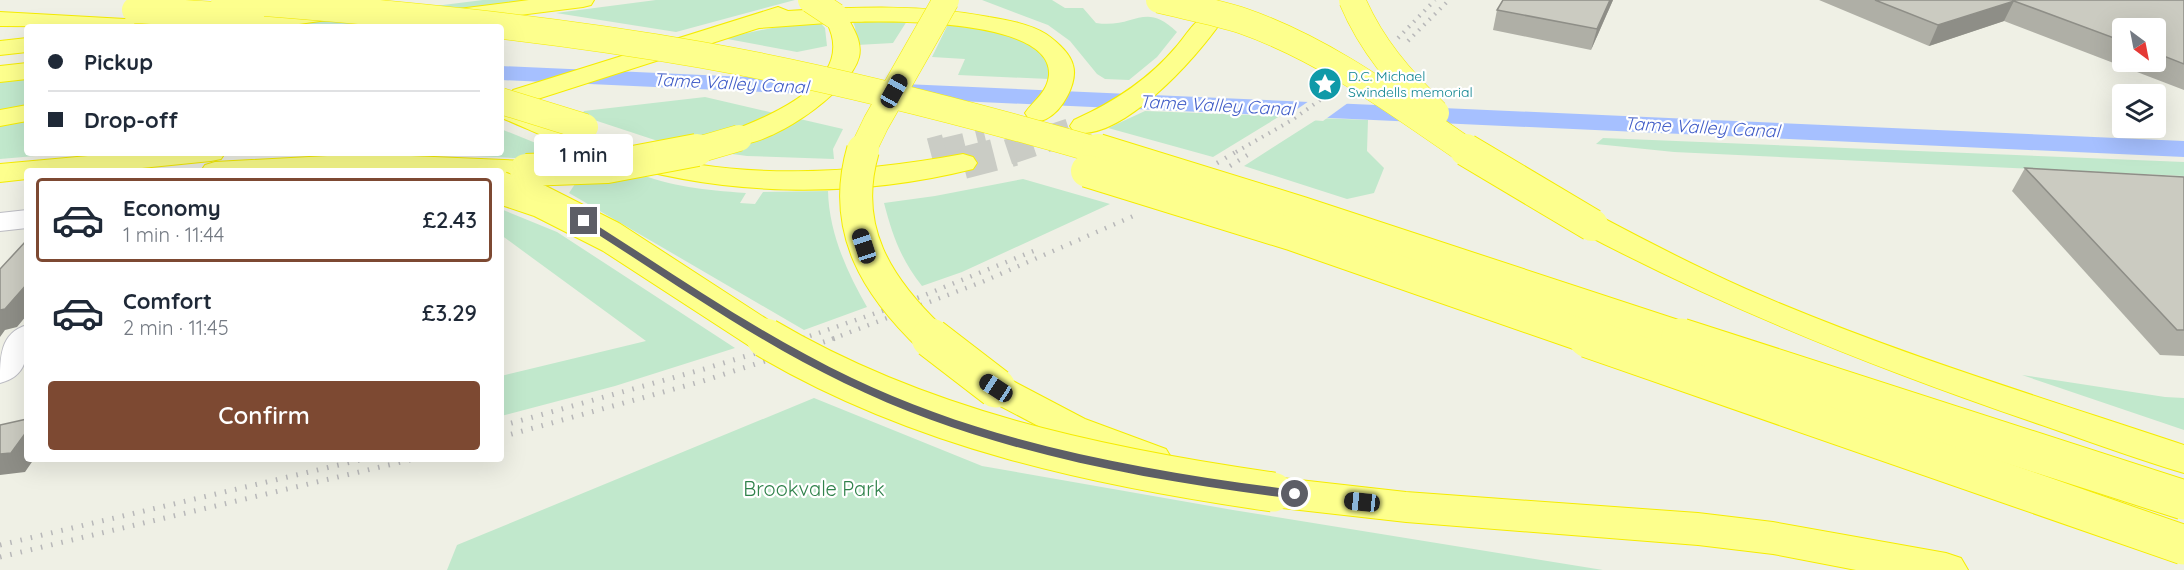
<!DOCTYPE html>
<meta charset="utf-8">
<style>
:root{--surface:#fff;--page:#f2f2f3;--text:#1f2937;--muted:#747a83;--line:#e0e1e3;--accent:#7d4932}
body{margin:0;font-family:Quicksand,sans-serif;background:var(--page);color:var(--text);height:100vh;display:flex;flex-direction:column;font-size:22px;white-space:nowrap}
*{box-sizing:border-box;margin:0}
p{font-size:20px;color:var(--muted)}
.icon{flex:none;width:33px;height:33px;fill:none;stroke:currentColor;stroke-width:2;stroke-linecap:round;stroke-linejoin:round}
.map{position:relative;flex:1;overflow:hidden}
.panel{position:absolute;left:24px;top:168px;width:480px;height:294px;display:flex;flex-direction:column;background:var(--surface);border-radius:6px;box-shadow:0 6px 24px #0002}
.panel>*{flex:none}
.guide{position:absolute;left:24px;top:24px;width:480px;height:132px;border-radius:6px;box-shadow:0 6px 24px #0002;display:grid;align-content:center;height:132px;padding:0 24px;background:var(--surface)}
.needle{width:39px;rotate:148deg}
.fabs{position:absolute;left:2112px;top:18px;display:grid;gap:12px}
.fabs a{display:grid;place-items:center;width:54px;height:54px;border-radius:6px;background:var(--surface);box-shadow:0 6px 24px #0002;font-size:30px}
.end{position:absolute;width:27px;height:27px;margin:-14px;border:8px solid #5d5e66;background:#fff;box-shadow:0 0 0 3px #fff}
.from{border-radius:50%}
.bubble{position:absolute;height:42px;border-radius:6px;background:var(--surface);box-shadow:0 6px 24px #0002;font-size:20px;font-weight:600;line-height:42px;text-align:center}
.car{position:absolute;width:18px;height:36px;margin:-18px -9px;border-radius:8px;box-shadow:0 0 4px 2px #0007;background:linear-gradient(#222 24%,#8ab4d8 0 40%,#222 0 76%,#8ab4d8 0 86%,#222 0)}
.guide b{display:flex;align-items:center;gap:21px;height:57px;font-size:22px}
.guide b+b{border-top:2px solid var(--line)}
.guide i{width:15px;height:15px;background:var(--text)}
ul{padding:10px 0 0;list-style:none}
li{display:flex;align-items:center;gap:18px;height:84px;margin:0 12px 9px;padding:0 12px;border:3px solid transparent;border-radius:6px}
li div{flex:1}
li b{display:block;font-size:22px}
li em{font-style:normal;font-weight:600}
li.current{border-color:var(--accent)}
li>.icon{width:54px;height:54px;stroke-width:1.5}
.button{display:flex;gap:12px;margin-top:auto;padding:12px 24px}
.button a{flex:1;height:69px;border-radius:6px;background:var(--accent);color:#fff;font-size:24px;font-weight:600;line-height:69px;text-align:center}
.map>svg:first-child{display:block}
.green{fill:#c1e8cc}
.water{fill:#a6c0ff}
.pier{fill:#eff0e5}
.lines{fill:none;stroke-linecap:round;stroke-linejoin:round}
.highway-tunnel-far1{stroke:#caccc5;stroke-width:26;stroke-dasharray:26 13;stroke-linecap:butt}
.highway-tunnel{stroke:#caccc5;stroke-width:32;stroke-dasharray:32 16;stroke-linecap:butt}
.minor-casing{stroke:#bdbdc4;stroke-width:2}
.highway-casing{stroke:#f5ec00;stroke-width:2}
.minor{fill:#fff;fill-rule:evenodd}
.highway{fill:#fdff8d;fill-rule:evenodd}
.rail-far2{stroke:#b8b8b9;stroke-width:4;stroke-dasharray:1.5 6;stroke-linecap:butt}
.rail-far1{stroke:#b8b8b9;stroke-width:4.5;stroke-dasharray:1.5 8;stroke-linecap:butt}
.rail{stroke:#b8b8b9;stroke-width:5;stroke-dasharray:1.5 9;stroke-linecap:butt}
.highway-bridge-far2-casing{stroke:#f5ec00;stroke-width:27;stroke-linecap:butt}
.highway-bridge-far1-casing{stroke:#f5ec00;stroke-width:34;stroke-linecap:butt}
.highway-bridge-casing{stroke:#f5ec00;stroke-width:41;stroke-linecap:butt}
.highway-bridge-far2{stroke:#fdff8d;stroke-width:26}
.highway-bridge-far1{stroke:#fdff8d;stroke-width:32}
.highway-bridge{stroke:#fdff8d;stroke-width:39}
.wall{fill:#afafa6;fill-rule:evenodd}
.shaded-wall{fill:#8e8e87}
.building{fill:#cbcbc1;stroke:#8e8e87;stroke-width:1.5}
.route{fill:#5d5e66}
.labels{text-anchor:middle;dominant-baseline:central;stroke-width:4.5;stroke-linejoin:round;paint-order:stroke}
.far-culture-label{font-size:14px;fill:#0d838f;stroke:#fff;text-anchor:start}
.water-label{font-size:18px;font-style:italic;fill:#435fc8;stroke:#fff}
.near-park-label{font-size:20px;fill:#30824b;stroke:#fff}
</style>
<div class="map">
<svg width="2184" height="570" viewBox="0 0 2184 570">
<rect width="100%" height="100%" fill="#eff0e5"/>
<!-- green -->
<g class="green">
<path d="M483,0H540L325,27H268Z"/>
<path d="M656,0H795L676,32L556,13Z"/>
<path d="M982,0H1052L1065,8H1083L1096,23C1135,29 1144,0 1177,32L1157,57L1129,80L1105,79L1097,74L1070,41L1048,25Z"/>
<path d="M914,10L893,43L857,45L855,27L850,15Z"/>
<path d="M953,14L1039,48L1049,64V79L958,75L965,59L932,57Z"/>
<path d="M817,19L825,28L827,46L797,52L722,38Z"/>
<path d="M27,78V106L0,112V82Z"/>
<path d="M705,97L843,129L833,149L834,159L747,156L673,146L582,116L584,111Z"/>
<path d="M1145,111L1280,116L1213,157L1108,128Z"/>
<path d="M1319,118L1368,120L1367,151L1384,168L1374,193L1347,199L1244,166Z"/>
<path d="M27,120V153H70L0,159V126Z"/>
<path d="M501,129L553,150L555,158H515L416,153H501Z"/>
<path d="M1603,138L2184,162V176L1674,152L1596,144Z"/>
<path d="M633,172C674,187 703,190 746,193L740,203L755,204L763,192L828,191C829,233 847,272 867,307L804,330L569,193L579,178Z"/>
<path d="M1023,179L1110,204L962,272L922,286C901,260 892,234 884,203L935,196Z"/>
<path d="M501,209L557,232L735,348L615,386L501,416V376L646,341L501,235Z"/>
<path d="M2022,375L2165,397L2184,398V430Z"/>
<path d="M814,398L982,466L1233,510L1603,570H447L457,545Z"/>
</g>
<!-- water -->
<path class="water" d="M501,66L2184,141V157L501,80Z"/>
<!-- pier -->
<path class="pier" d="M1312,99L1352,100L1323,121L1284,118Z"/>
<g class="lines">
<!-- highway-tunnel-far1 -->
<g class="highway-tunnel-far1">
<path d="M940,152L986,141"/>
<path d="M1008,152L1074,130"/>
</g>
<!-- highway-tunnel -->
<g class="highway-tunnel">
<path d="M931,154L946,150"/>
<path d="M963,163L1014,150"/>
</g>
<defs>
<g id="minor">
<path d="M27,210V228L0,231V213Z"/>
<path d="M27,325C27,351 31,375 0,383C0,357 0,333 27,325Z"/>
</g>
<g id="highway">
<path d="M529,0H594L591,5L583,7L426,27H359L363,22L371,20Z"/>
<path d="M340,5L348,7L352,12L348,17L278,27H211L215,22L223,20Z"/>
<path d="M778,7L788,11C855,7 923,4 989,17C1007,20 1030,24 1046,34C1056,41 1070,53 1073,65C1078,82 1063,111 1046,119C1040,122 1035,120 1029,119L1025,113C1034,100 1047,93 1049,75C1053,18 887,21 850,22C856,33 862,44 859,57C850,93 764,152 729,144L725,138L729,132C772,115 857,81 827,23L759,28L522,104L513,102L509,96L513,90Z"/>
<path d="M0,12L143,20L151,22L155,27L0,26Z"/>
<path d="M1209,15L1217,17L1221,22C1197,57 1121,143 1074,132L1070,126L1074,120C1114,102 1148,80 1176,47C1186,36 1195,18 1209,15Z"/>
<path d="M27,38V52L0,55V41Z"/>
<path d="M27,63V79L0,82V66Z"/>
<path d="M511,104C529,108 545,117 562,124C585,134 609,143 634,151C741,181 855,174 963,154L973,157L977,163L973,169C854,199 720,197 603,159C568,148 535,132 502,118L501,107Z"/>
<path d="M27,105V121L0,126V110Z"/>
<path d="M121,153H225L221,159L211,161L112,171H27V179L0,182V164Z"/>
<path d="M364,154L526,161L536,164L540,170L536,176L526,179L501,178V171H201L205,165L215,162Z"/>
<path d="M1592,216L1603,218C1650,243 1697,267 1746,289C1888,351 2037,396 2184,445V473C2133,458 2083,439 2033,422C1878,369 1726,309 1581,232L1577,225L1581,218Z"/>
<path d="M996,376L1009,379L1085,419L1166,449L1172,459L1166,469L1152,473L1059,437L983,397L978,388L983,379Z"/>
<path d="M1248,470L1273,477L1406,492L1698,513L1773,522L1946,553L1961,558L1968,570H1856L1773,554L1698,545L1406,522L1273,507L1234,495L1228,485L1234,475Z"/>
</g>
</defs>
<!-- minor casing -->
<use href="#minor" class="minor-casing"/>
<!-- highway casing -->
<use href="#highway" class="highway-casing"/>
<!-- minor -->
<use href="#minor" class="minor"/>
<!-- highway -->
<use href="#highway" class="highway"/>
<!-- rail-far2 -->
<g class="rail-far2">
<path d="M1398,38L1435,0"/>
<path d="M1408,41L1449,0"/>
<path d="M1236,152L1292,120L1337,88"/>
</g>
<!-- rail-far1 -->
<g class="rail-far1">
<path d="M1217,163L1239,150"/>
<path d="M1230,166L1249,154"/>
<path d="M801,339L905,303L1036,250"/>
<path d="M832,339L982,282L1138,214"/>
</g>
<!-- rail -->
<g class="rail">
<path d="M501,426L704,369L805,338"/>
<path d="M501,437L703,381L836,338"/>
<path d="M0,545L364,459"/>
<path d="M0,557L414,459"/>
</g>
<defs>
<g id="highway-bridge-far2">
<path d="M224,0C384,12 543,27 702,55C837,79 971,114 1103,152"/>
<path d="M811,0L835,16"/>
<path d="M1159,0C1187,7 1216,12 1243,21C1326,50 1396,103 1468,152"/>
<path d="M1352,0C1371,45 1401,80 1436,113"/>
<path d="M135,10L251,17"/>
<path d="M501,101L585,127"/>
<path d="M691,152L739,138"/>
<path d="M862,152L876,123L946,0"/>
</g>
<g id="highway-bridge-far1">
<path d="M863,150C840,229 877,287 932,339"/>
<path d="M1098,150L1302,213L1685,339"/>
<path d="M1466,150L1592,225"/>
<path d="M526,170L607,167L697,150"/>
<path d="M1087,171L1291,234L1593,339"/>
<path d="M501,188L540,201L611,237L768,339"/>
</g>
<g id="highway-bridge">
<path d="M766,338C920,429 1097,467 1273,492"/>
<path d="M931,338L996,388"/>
<path d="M1588,338L2184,545"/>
<path d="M1681,338L2184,500"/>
</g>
</defs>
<!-- highway-bridge-far2 casing -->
<use href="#highway-bridge-far2" class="highway-bridge-far2-casing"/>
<!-- highway-bridge-far1 casing -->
<use href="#highway-bridge-far1" class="highway-bridge-far1-casing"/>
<!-- highway-bridge casing -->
<use href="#highway-bridge" class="highway-bridge-casing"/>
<!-- highway-bridge-far2 -->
<use href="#highway-bridge-far2" class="highway-bridge-far2"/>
<!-- highway-bridge-far1 -->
<use href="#highway-bridge-far1" class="highway-bridge-far1"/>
<!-- highway-bridge -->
<use href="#highway-bridge" class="highway-bridge"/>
</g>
<!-- wall -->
<g class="wall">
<path d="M1613,0L1591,50L1493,30L1497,10Z"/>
<path d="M1819,0H2184V90L2004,21L1929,46ZM2122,28H2156V62H2122Z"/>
<path d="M2025,168L2184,177V356L2160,355L2012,191Z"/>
</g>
<!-- shaded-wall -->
<g class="shaded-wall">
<path d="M1610,0H1613L1591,50L1597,29Z"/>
<path d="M2014,1L2004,21L1929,46L1938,25Z"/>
<path d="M27,284V315L17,327L5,330L0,337V310Z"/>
<path d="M27,431V459H34L25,472L0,475V454Z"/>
</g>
<!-- building -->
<g class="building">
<path d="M1503,0H1610L1597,29L1497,10Z"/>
<path d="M1875,0H2184V64L2156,53V28H2122V41L2014,1L1938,25Z"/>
<path d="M2025,168L2184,177V330H2177Z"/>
<path d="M27,240V284L5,309L0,310V269Z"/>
<path d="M27,419V431L11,453L0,454V425Z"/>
</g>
<!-- route -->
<path class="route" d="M580,219H587C674,274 759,334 852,378C990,444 1144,471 1295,490L1301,494L1295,499C1142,480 984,451 844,383C751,338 667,278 580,223Z"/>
<!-- icons -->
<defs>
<symbol id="sight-disc" viewBox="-11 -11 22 22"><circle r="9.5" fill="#0f9aa8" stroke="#fff"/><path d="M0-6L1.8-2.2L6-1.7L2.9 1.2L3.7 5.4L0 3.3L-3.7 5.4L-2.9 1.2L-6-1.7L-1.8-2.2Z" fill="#fff"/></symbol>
</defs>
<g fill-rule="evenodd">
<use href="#sight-disc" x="1306" y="65" width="38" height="38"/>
</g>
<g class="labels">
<!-- far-culture labels -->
<g class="far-culture-label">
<text x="1348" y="76">D.C. Michael<tspan x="1348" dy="16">Swindells memorial</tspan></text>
</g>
<!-- water labels -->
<g class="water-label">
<text transform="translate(731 83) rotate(3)">Tame Valley Canal</text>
<text transform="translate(1217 105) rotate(3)">Tame Valley Canal</text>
<text transform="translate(1702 127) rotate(3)">Tame Valley Canal</text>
</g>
<!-- near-park labels -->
<g class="near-park-label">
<text x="814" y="488">Brookvale Park</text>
</g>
</g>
</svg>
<div class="fabs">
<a><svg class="needle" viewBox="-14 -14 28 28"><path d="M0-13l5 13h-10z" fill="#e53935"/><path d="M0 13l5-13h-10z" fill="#747a83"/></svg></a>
<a><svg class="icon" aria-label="layers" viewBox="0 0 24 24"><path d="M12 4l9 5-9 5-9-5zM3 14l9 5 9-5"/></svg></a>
</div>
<i class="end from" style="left:1295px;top:494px"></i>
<i class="end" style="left:584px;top:221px"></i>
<div class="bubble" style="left:534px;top:134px;width:99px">1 min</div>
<i class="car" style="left:894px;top:91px;rotate:29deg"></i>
<i class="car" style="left:864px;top:246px;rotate:342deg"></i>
<i class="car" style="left:996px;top:388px;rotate:303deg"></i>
<i class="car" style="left:1362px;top:502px;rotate:276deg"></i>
<div class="guide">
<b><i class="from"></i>Pickup</b>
<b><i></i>Drop-off</b>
</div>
<section class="panel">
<ul>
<li class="current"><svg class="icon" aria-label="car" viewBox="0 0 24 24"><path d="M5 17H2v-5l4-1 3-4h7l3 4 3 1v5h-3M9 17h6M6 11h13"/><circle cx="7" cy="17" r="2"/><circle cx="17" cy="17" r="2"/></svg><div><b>Economy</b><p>1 min · 11:44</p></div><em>£2.43</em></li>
<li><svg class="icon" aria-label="car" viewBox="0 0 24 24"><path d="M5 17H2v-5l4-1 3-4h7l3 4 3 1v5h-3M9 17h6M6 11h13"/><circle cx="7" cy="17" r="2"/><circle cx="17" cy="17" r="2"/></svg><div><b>Comfort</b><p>2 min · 11:45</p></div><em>£3.29</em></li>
</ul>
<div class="button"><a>Confirm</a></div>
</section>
</div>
